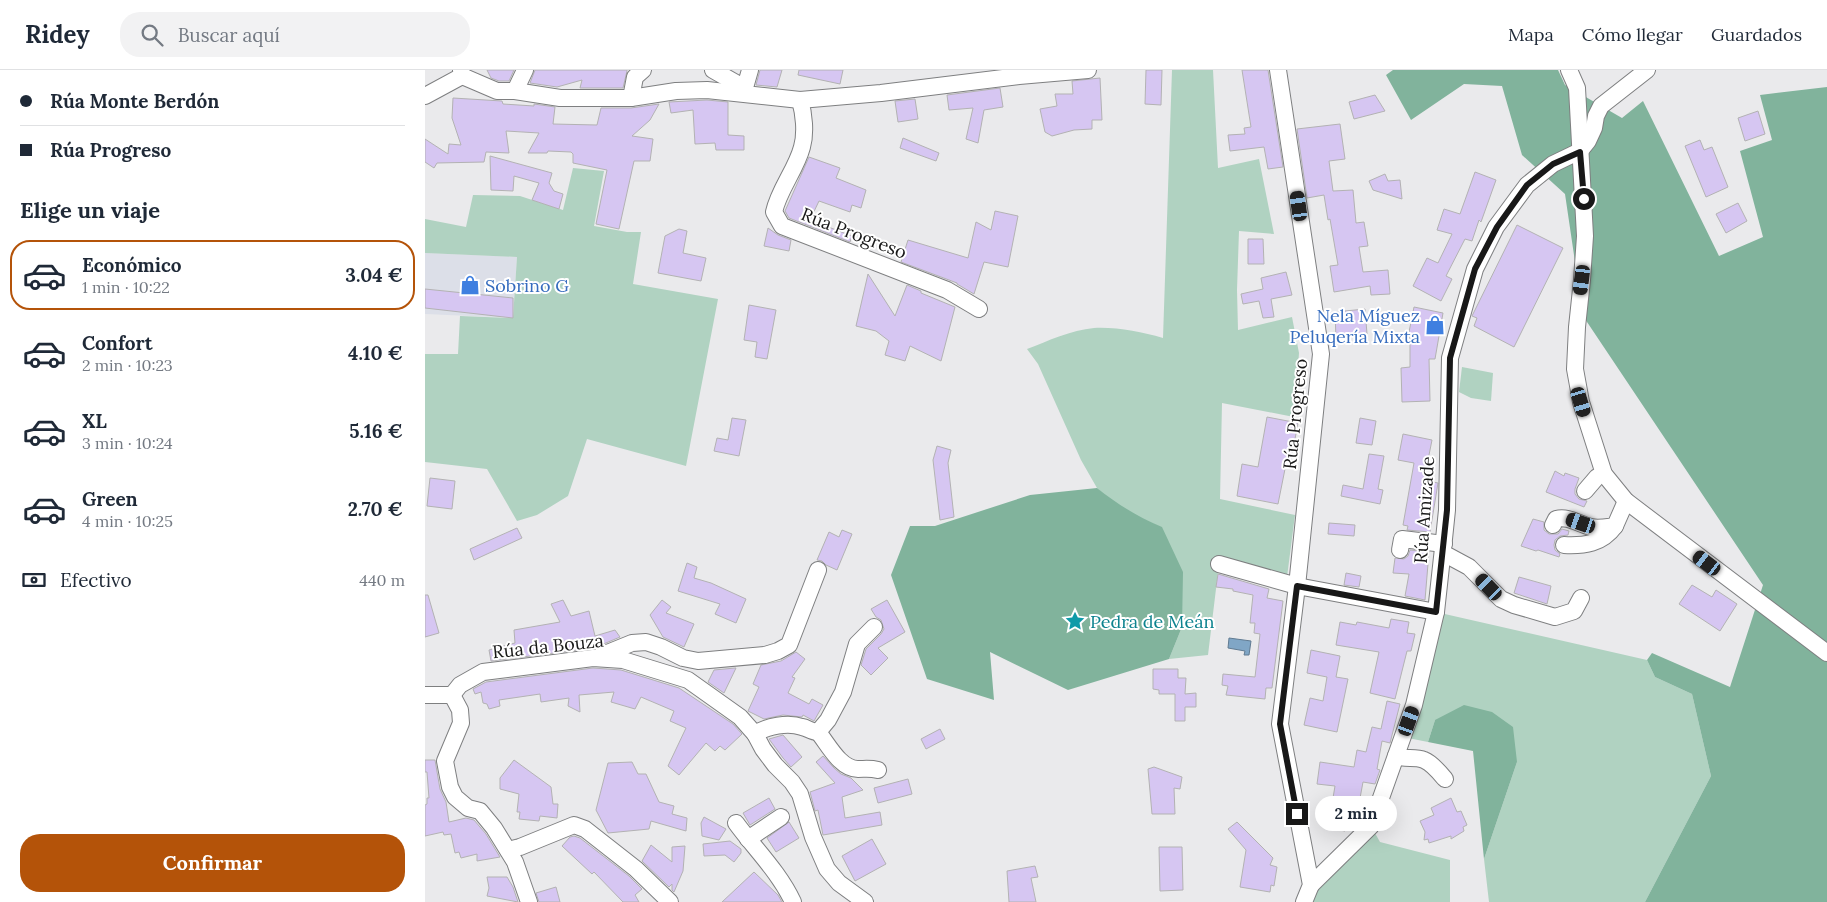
<!DOCTYPE html>
<html lang="es">
<meta charset="utf-8">
<style>
:root{--surface:#fff;--page:#f2f2f3;--text:#1f2937;--muted:#747a83;--line:#e0e1e3;--accent:#b45309}
body{margin:0;font-family:Lora,serif;background:var(--page);color:var(--text);height:100vh;display:flex;flex-direction:column;font-size:19px;white-space:nowrap}
*{box-sizing:border-box;margin:0}
p{font-size:16px;color:var(--muted)}
.icon{flex:none;width:28px;height:28px;fill:none;stroke:currentColor;stroke-width:2;stroke-linecap:round;stroke-linejoin:round}
.map{position:relative;flex:1;overflow:hidden}
.details{display:flex;flex-direction:column;background:var(--surface);width:425px}
.details>*{flex:none}
.hud{display:grid;align-content:center;height:110px;padding:0 20px;background:var(--surface)}
.end{position:absolute;width:22px;height:22px;margin:-11px;border:6px solid #181818;background:#fff;box-shadow:0 0 0 2px #fff}
.from{border-radius:50%}
.bubble{position:absolute;height:35px;border-radius:18px;background:var(--surface);box-shadow:0 5px 20px #0002;font-size:16px;font-weight:700;line-height:35px;text-align:center}
.car{position:absolute;width:15px;height:30px;margin:-15px -8px;border-radius:6px;box-shadow:0 0 4px 1px #0007;background:linear-gradient(#222 24%,#8ab4d8 0 40%,#222 0 76%,#8ab4d8 0 86%,#222 0)}
.hud b{display:flex;align-items:center;gap:18px;height:48px;font-size:19px}
.hud b+b{border-top:1px solid var(--line)}
.hud i{width:12px;height:12px;background:var(--text)}
ul{padding:0;list-style:none}
li{display:flex;align-items:center;gap:15px;height:70px;margin:0 10px 8px;padding:0 10px;border:2px solid transparent;border-radius:20px}
li div{flex:1}
li b{display:block;font-size:19px}
li em{font-style:normal;font-weight:700}
li.current{border-color:var(--accent)}
li>.icon{width:45px;height:45px;stroke-width:1.5}
h2{padding:0 20px;font-size:22px;line-height:60px}
.pay{display:flex;align-items:center;gap:12px;height:55px;padding:0 20px;font-size:19px}
.pay p{margin-inline-start:auto}
.action{display:flex;gap:10px;margin-top:auto;padding:10px 20px}
.action a{flex:1;height:58px;border-radius:20px;background:var(--accent);color:#fff;font-size:20px;font-weight:700;line-height:58px;text-align:center}
header{display:flex;align-items:center;gap:30px;box-sizing:border-box;height:70px;padding:0 25px;background:var(--surface);border-bottom:1px solid var(--line)}
header strong{font-size:24px}
nav{display:flex;gap:28px;margin-inline-start:auto;font-size:18px}
.search{width:350px;height:45px;background:var(--page);display:flex;align-items:center;gap:12px;box-sizing:border-box;padding:0 18px;border-radius:20px;color:var(--muted);font-size:19px}
main{display:flex;flex:1;min-height:0}
.map>svg:first-child{display:block}
.built{fill:#dcdfe8}
.green{fill:#b0d2c1}
.forest{fill:#81b39c}
.water{fill:#80a6c6;stroke:#617b92}
.building{fill:#d6c6f2;stroke:#b3b2b3}
.lines{fill:none;stroke-linecap:round;stroke-linejoin:round}
.minor-casing{stroke:#7e7f80;stroke-width:18}
.minor{stroke:#fff;stroke-width:16}
.route{stroke:#181818;stroke-width:6}
.labels{text-anchor:middle;dominant-baseline:central;stroke-width:4;stroke-linejoin:round;paint-order:stroke}
.street-label{font-size:18px;fill:#181818;stroke:#fff}
.shop-label{font-size:18px;fill:#366cbe;stroke:#fff;text-anchor:start}
.culture-label{font-size:18px;fill:#0d838f;stroke:#fff;text-anchor:start}
</style>
<header>
<strong>Ridey</strong>
<div class="search"><svg class="icon" aria-label="search" viewBox="0 0 24 24"><circle cx="10" cy="10" r="6"/><path d="M15 15l6 6"/></svg>Buscar aquí</div>
<nav><a>Mapa</a><a>Cómo llegar</a><a>Guardados</a></nav>
</header>
<main>
<section class="details">
<div class="hud">
<b><i class="from"></i>Rúa Monte Berdón</b>
<b><i></i>Rúa Progreso</b>
</div>
<h2>Elige un viaje</h2>
<ul>
<li class="current"><svg class="icon" aria-label="car" viewBox="0 0 24 24"><path d="M5 17H2v-5l4-1 3-4h7l3 4 3 1v5h-3M9 17h6M6 11h13"/><circle cx="7" cy="17" r="2"/><circle cx="17" cy="17" r="2"/></svg><div><b>Económico</b><p>1 min · 10:22</p></div><em>3.04 €</em></li>
<li><svg class="icon" aria-label="car" viewBox="0 0 24 24"><path d="M5 17H2v-5l4-1 3-4h7l3 4 3 1v5h-3M9 17h6M6 11h13"/><circle cx="7" cy="17" r="2"/><circle cx="17" cy="17" r="2"/></svg><div><b>Confort</b><p>2 min · 10:23</p></div><em>4.10 €</em></li>
<li><svg class="icon" aria-label="car" viewBox="0 0 24 24"><path d="M5 17H2v-5l4-1 3-4h7l3 4 3 1v5h-3M9 17h6M6 11h13"/><circle cx="7" cy="17" r="2"/><circle cx="17" cy="17" r="2"/></svg><div><b>XL</b><p>3 min · 10:24</p></div><em>5.16 €</em></li>
<li><svg class="icon" aria-label="car" viewBox="0 0 24 24"><path d="M5 17H2v-5l4-1 3-4h7l3 4 3 1v5h-3M9 17h6M6 11h13"/><circle cx="7" cy="17" r="2"/><circle cx="17" cy="17" r="2"/></svg><div><b>Green</b><p>4 min · 10:25</p></div><em>2.70 €</em></li>
</ul>
<div class="pay"><svg class="icon" aria-label="cash" viewBox="0 0 24 24"><path d="M3 7h18v10H3z"/><circle cx="12" cy="12" r="2"/></svg>Efectivo<p>440 m</p></div>
<div class="action"><a>Confirmar</a></div>
</section>
<div class="map">
<svg width="1402" height="832" viewBox="0 0 1402 832">
<rect width="100%" height="100%" fill="#eaeaec"/>
<!-- built -->
<path class="built" d="M0,183L92,187L88,248L0,244Z"/>
<!-- green -->
<g class="green">
<path d="M747,0H788L793,98L834,89L849,164L814,161L812,220L813,260L867,247L874,283L869,347L797,333L795,429L870,445L862,507L794,494L783,585L744,589L757,557L737,458L689,435L672,418L656,390L613,294L602,279C623,271 646,260 669,258C693,257 716,262 738,268Z"/>
<path d="M148,98L179,101L169,156L202,162H216L208,214L293,229L261,396L162,369L143,426L112,445L92,451L62,399L0,392V284H33L35,246L88,248L92,187L0,183V149L41,157L48,125L95,126L138,140Z"/>
<path d="M1037,297L1068,303L1066,331L1046,328L1034,322Z"/>
<path d="M1011,542L1222,590L1230,607L1267,624L1286,706L1220,832H1064L1059,789L1092,692L1010,650L1003,672L978,667Z"/>
<path d="M946,756L955,772L1025,790V832H879Z"/>
</g>
<!-- forest -->
<g class="forest">
<path d="M968,0H1133L1140,15L1197,48L1218,31L1294,186L1338,167L1315,81L1347,70L1335,25L1402,17V832H1220L1286,706L1267,624L1230,607L1222,590L1227,583L1305,617L1338,515L1158,246L1140,124L1097,85L1077,16L1039,14L986,50L961,5Z"/>
<path d="M672,418C692,434 713,447 737,457L758,502L757,557L744,589L643,620L565,582L569,630L502,609L466,505L485,456H510L605,425Z"/>
<path d="M1039,635L1067,642L1088,657L1092,692L1059,789L1048,681L1003,672L1010,650Z"/>
</g>
<!-- water -->
<path class="water" d="M804,568L826,571L824,585H819L820,581L803,578Z"/>
<!-- building -->
<g class="building">
<path d="M62,0H89L84,11H74L66,8Z"/>
<path d="M110,0H202V1L198,18H155L157,10L132,17L105,13Z"/>
<path d="M335,0H357L352,17L331,15Z"/>
<path d="M374,0H418L415,14L373,5Z"/>
<path d="M721,0H737L736,35L720,34Z"/>
<path d="M817,0H843L858,97L843,99L839,77L805,81L803,65L820,64L819,58L826,57Z"/>
<path d="M675,8L677,50H667V59L649,60L627,66L620,62L615,39L632,36L630,24H648L647,11Z"/>
<path d="M575,18L578,37L559,40L553,73L541,69L548,38L524,40L522,25Z"/>
<path d="M950,25L960,41L929,49L924,32Z"/>
<path d="M28,28L77,31L78,34L109,36V34L130,37L128,54L172,55L176,38H206L234,34L225,50L207,66L228,69L225,91H209L194,159L171,154L182,100L148,93V84L146,82L123,81L122,83H103L114,63L81,61L84,83L61,82L59,92L12,93L9,98L0,92V69L23,84L24,74L36,75L27,48Z"/>
<path d="M490,29L493,49L473,52L470,31Z"/>
<path d="M282,30L303,32V65L319,66V80H291L290,73L270,74L268,40L246,43L244,32Z"/>
<path d="M1333,41L1340,64L1320,71L1313,48Z"/>
<path d="M915,54L920,89L904,91L908,121L928,120L931,153L939,152L943,176L934,177L938,202L963,200L965,224L946,225L945,216L909,222L905,196L913,195L905,149L903,150L899,125L882,128L872,59Z"/>
<path d="M478,68L514,83L511,91L475,78Z"/>
<path d="M1275,70L1279,80L1287,77L1303,117L1281,127L1260,76Z"/>
<path d="M65,86L127,103L124,113L129,121L138,124L134,139L107,130L114,113L89,106L88,121L66,120Z"/>
<path d="M384,87L415,98L411,108L441,120L436,138L427,135L425,142L394,131L385,150L427,166L425,172L364,148L360,141Z"/>
<path d="M1050,102L1071,110L1056,152L1054,150L1047,171L1040,169L1021,206L1027,209L1016,231L988,216L1002,188L1013,193L1027,164L1012,160L1019,139L1035,144Z"/>
<path d="M960,104L963,111L975,110L977,129L948,120L944,111Z"/>
<path d="M1313,133L1322,151L1301,163L1291,144Z"/>
<path d="M570,141L593,146L583,197L559,192L549,224L532,214V213L476,192L483,170L543,188L551,152L566,160Z"/>
<path d="M1092,155L1138,178L1089,277L1049,256L1052,248L1047,246Z"/>
<path d="M343,158L353,165L366,170L364,181L339,176Z"/>
<path d="M254,159L262,161L258,183L281,188L276,211L233,203L240,166Z"/>
<path d="M823,169H838L839,194H823Z"/>
<path d="M861,202L867,225L846,229L849,247L838,248L834,231L818,234L816,224L838,219L836,208Z"/>
<path d="M443,204L470,246L482,215L496,221V223L530,237L516,291L485,276L480,291L460,285L464,271L451,261L431,256Z"/>
<path d="M0,219L88,228V248L0,238Z"/>
<path d="M324,235L351,240L342,289L330,287L332,272L319,270Z"/>
<path d="M989,237L1018,243L1010,289H1004L1005,331L977,332L976,298L985,297V267H983Z"/>
<path d="M940,239L942,264L911,269L910,242Z"/>
<path d="M842,347L873,353L866,390L862,389L853,434L812,426L817,394L833,397Z"/>
<path d="M307,348L321,350L314,386L289,381L292,368L303,370Z"/>
<path d="M935,348L951,351L947,375L931,373Z"/>
<path d="M978,364L1007,370L999,410L1013,413L1005,462L982,460L983,456L978,455L989,393L973,390Z"/>
<path d="M512,376L526,380L523,393L529,447L515,450L508,390Z"/>
<path d="M944,384L959,386L953,419L958,420L955,434L916,426L918,415L938,419Z"/>
<path d="M1130,401L1139,406L1140,403L1154,408L1150,419V424L1154,429L1162,431L1159,437L1121,422Z"/>
<path d="M5,408L30,411L27,439L2,436Z"/>
<path d="M1108,449L1119,452V460L1124,464H1133L1137,459L1144,461L1143,465L1135,466L1130,470L1129,475L1130,480L1135,484L1134,487L1113,480L1111,481L1096,476Z"/>
<path d="M904,453L930,455L929,466L903,464Z"/>
<path d="M92,458L97,468L49,490L45,479Z"/>
<path d="M417,460L427,464L412,500L401,495L397,491L392,490L404,462L414,467Z"/>
<path d="M985,480L1004,482L1000,530L980,526L984,504L968,503L970,488L979,489L983,486Z"/>
<path d="M262,493L272,497L269,508L286,513L321,529L311,553L290,544L295,534L253,521Z"/>
<path d="M921,503L936,506L934,517L919,515Z"/>
<path d="M793,504L844,519L842,528L858,531L847,618H841L840,629L801,625L803,616L797,615L798,604L830,607L835,564L829,563L830,553H825L828,525L808,521V519L791,517Z"/>
<path d="M1094,507L1126,516L1122,534L1089,523Z"/>
<path d="M1267,515L1287,527L1291,520L1312,534L1295,561L1254,534Z"/>
<path d="M0,525H3L14,563L0,567Z"/>
<path d="M138,530L146,546L164,541L170,566L190,560L195,567L169,578L66,591L64,580L90,573L89,560L135,552L126,534Z"/>
<path d="M237,530L246,537L241,543L269,554L259,577L238,567L225,545Z"/>
<path d="M462,530L480,562L453,578L463,588L446,605L436,595L441,579L456,564L459,559L456,550L451,547L446,539Z"/>
<path d="M966,549L984,552L982,563L990,564L986,581H982L970,629L945,623L954,582L911,575L915,552L931,555L932,552L964,558Z"/>
<path d="M886,580L915,586L911,607L923,609L912,662L879,655L885,628L898,631L902,607L882,603Z"/>
<path d="M371,582L380,589L367,607L370,608L363,623L384,634L387,629L398,635L389,651L378,645L377,647L358,645L339,649L323,641L334,617L328,614L336,595L356,591Z"/>
<path d="M168,598L196,600L254,618L308,654L317,664L300,680L295,676L290,681L281,673L254,705L243,696L261,658L245,651L249,641L216,627L210,639L186,632L189,622L154,625L155,642L143,636L144,628L116,632L115,624L74,630L75,636L64,639L62,634L58,633L56,622L50,624L48,619L61,612Z"/>
<path d="M310,598H311L299,623L283,612L289,600Z"/>
<path d="M728,599H753V608H761L760,624L771,623V637H760V651H750V624H734V620L728,619Z"/>
<path d="M962,631L975,634L965,673L957,671L952,699L955,700L950,714L938,712L930,755L921,756L920,761L903,758L910,716L892,714L895,692L929,697L932,680L941,682L947,657L956,659Z"/>
<path d="M515,659L520,669L501,679L496,669Z"/>
<path d="M358,665L377,687L366,697L358,688L344,669Z"/>
<path d="M398,686L409,698L416,704L426,708L438,720L417,727L420,748L455,742L457,755L398,765L393,740L390,741L385,722L410,713L391,692Z"/>
<path d="M0,690H10L15,719L21,732L24,752L41,748L49,750L61,764L75,787L52,791V784L36,788L34,782L30,783L26,764L19,765L18,762L0,766V735L2,734V728H4L2,702H0Z"/>
<path d="M89,690L126,717L128,734H133L132,748L115,746L114,751L94,749L95,742H92L94,724L75,719V708Z"/>
<path d="M207,692L213,704H221L234,732L249,736L247,744L262,748L261,761L226,751L224,759L183,763L171,740L183,693Z"/>
<path d="M729,697L757,707L755,719L749,718L750,744H727L723,699Z"/>
<path d="M483,709L487,724L453,733L449,718Z"/>
<path d="M344,728L350,739L325,755L318,743Z"/>
<path d="M1026,728L1032,742L1036,741L1042,755L1038,757L1039,761L1026,769V766L1004,773L1003,769L999,770L1000,762L995,751L1009,745L1006,738Z"/>
<path d="M279,747L301,759L294,770L277,766L276,753Z"/>
<path d="M364,752L374,768L351,782L342,768Z"/>
<path d="M812,752L848,788L845,795L852,797L849,816L846,815L845,822L815,817L821,780L803,759Z"/>
<path d="M149,766L155,768L204,806L217,819L210,825L214,832H198L169,802L167,804L137,776L145,767Z"/>
<path d="M447,769L461,794L430,811L417,786Z"/>
<path d="M305,771L316,779V783L309,792L300,785L279,786L278,774Z"/>
<path d="M226,775L247,792V777L260,776L258,801L249,822L247,820V814L244,817L217,791Z"/>
<path d="M734,777H757L758,820L735,821Z"/>
<path d="M610,796L613,807L606,808L611,832H584L582,801Z"/>
<path d="M329,802L353,825L357,832H297Z"/>
<path d="M62,807H82L88,817L93,832L62,826L64,818Z"/>
<path d="M131,817L135,832H114L111,823Z"/>
</g>
<g class="lines">
<defs>
<g id="minor">
<path d="M288,0L318,17L321,14L325,0"/>
<path d="M853,0L896,284L872,516L855,654L886,815L879,832"/>
<path d="M1144,0L1152,18L1160,166L1157,210L1152,257L1150,299L1156,332L1179,404L1201,431L1402,583"/>
<path d="M37,6L72,21H90L135,28H206L251,21L282,20L375,30L456,23L594,6L663,0"/>
<path d="M90,21L100,0"/>
<path d="M0,26L37,6L36,0"/>
<path d="M206,28L210,7L218,0"/>
<path d="M375,30C379,44 381,63 377,77C371,100 354,119 349,142L357,156L522,220L554,239"/>
<path d="M1155,81L1163,71L1169,58L1171,46L1176,36L1222,0"/>
<path d="M1160,421L1172,407L1179,404"/>
<path d="M1128,455L1131,449C1144,446 1153,454 1166,457C1173,459 1182,457 1190,456L1201,431"/>
<path d="M1139,475C1159,476 1177,474 1190,456"/>
<path d="M975,480L977,469L1019,474"/>
<path d="M1018,483L1044,497L1076,529L1089,535L1130,547L1149,541L1156,528"/>
<path d="M794,494L872,516L1011,542"/>
<path d="M175,586L207,573L221,572L236,577L258,588L273,591L340,585L353,581L364,575L393,500"/>
<path d="M0,625H27L35,615L58,602L168,588L198,590L263,610L315,647L330,664L338,679L350,695L367,712L375,724L388,767L402,799L414,813L440,832"/>
<path d="M27,625L35,640L36,653L20,691L25,717L30,727L43,738L55,741L69,758L90,792L104,832"/>
<path d="M393,662C403,674 415,699 433,699C440,699 445,698 453,700"/>
<path d="M330,664C342,656 363,652 377,657C383,658 386,662 393,662L403,650L418,622L432,574L449,557"/>
<path d="M971,686C980,690 990,686 999,690C1007,693 1015,703 1020,709"/>
<path d="M311,753C330,779 354,802 368,832"/>
<path d="M323,769L356,747"/>
<path d="M83,780L95,777L149,755L160,759L211,799L245,832"/>
<path d="M886,815L946,756L989,635L1011,542L1019,469L1022,440L1025,288L1050,199L1071,157L1102,115L1128,94L1155,81"/>
</g>
</defs>
<!-- minor casing -->
<use href="#minor" class="minor-casing"/>
<!-- minor -->
<use href="#minor" class="minor"/>
</g>
<g class="lines">
<!-- route -->
<path class="route" d="M872,744L855,654L872,516L1011,542L1022,440L1025,288L1050,199L1072,157L1102,115L1128,94L1155,82L1159,129"/>
</g>
<!-- icons -->
<defs>
<symbol id="shop-bare" viewBox="-9 -9 18 18"><path d="M-5-2.5h2.3a2.7 3.5 0 0 1 5.4 0H5L5.5 6h-11ZM-1.5-2.5h3a1.5 2.3 0 0 0-3 0Z" fill="#3f7fe0" stroke="#fff" stroke-width="2.5" paint-order="stroke"/></symbol>
<symbol id="sight-bare" viewBox="-9 -9 18 18"><path d="M0-6L1.8-2.2L6-1.7L2.9 1.2L3.7 5.4L0 3.3L-3.7 5.4L-2.9 1.2L-6-1.7L-1.8-2.2Z" fill="#0f9aa8" stroke="#fff" stroke-width="2.5" paint-order="stroke"/></symbol>
</defs>
<g fill-rule="evenodd">
<use href="#shop-bare" x="31" y="201" width="28" height="28"/>
<use href="#shop-bare" x="996" y="241" width="28" height="28"/>
<use href="#sight-bare" x="636" y="537" width="28" height="28"/>
</g>
<g class="labels">
<!-- street labels -->
<g class="street-label">
<text transform="translate(429 163) rotate(21)">Rúa Progreso</text>
<text transform="translate(870 344) rotate(-84)">Rúa Progreso</text>
<text transform="translate(999 440) rotate(-86)">Rúa Amizade</text>
<text transform="translate(123 576) rotate(-6)">Rúa da Bouza</text>
</g>
<!-- shop labels -->
<g class="shop-label">
<text x="60" y="215">Sobrino G</text>
<text x="995" y="245" text-anchor="end">Nela Míguez<tspan x="995" dy="21">Peluqería Mixta</tspan></text>
</g>
<!-- culture labels -->
<g class="culture-label">
<text x="665" y="551">Pedra de Meán</text>
</g>
</g>
</svg>
<i class="end from" style="left:1159px;top:129px"></i>
<i class="end" style="left:872px;top:744px"></i>
<div class="bubble" style="left:890px;top:726px;width:82px">2 min</div>
<i class="car" style="left:874px;top:136px;rotate:352deg"></i>
<i class="car" style="left:1157px;top:210px;rotate:187deg"></i>
<i class="car" style="left:1156px;top:332px;rotate:163deg"></i>
<i class="car" style="left:1156px;top:453px;rotate:289deg"></i>
<i class="car" style="left:1282px;top:493px;rotate:307deg"></i>
<i class="car" style="left:1064px;top:517px;rotate:316deg"></i>
<i class="car" style="left:984px;top:651px;rotate:20deg"></i>
</div>
</main>
